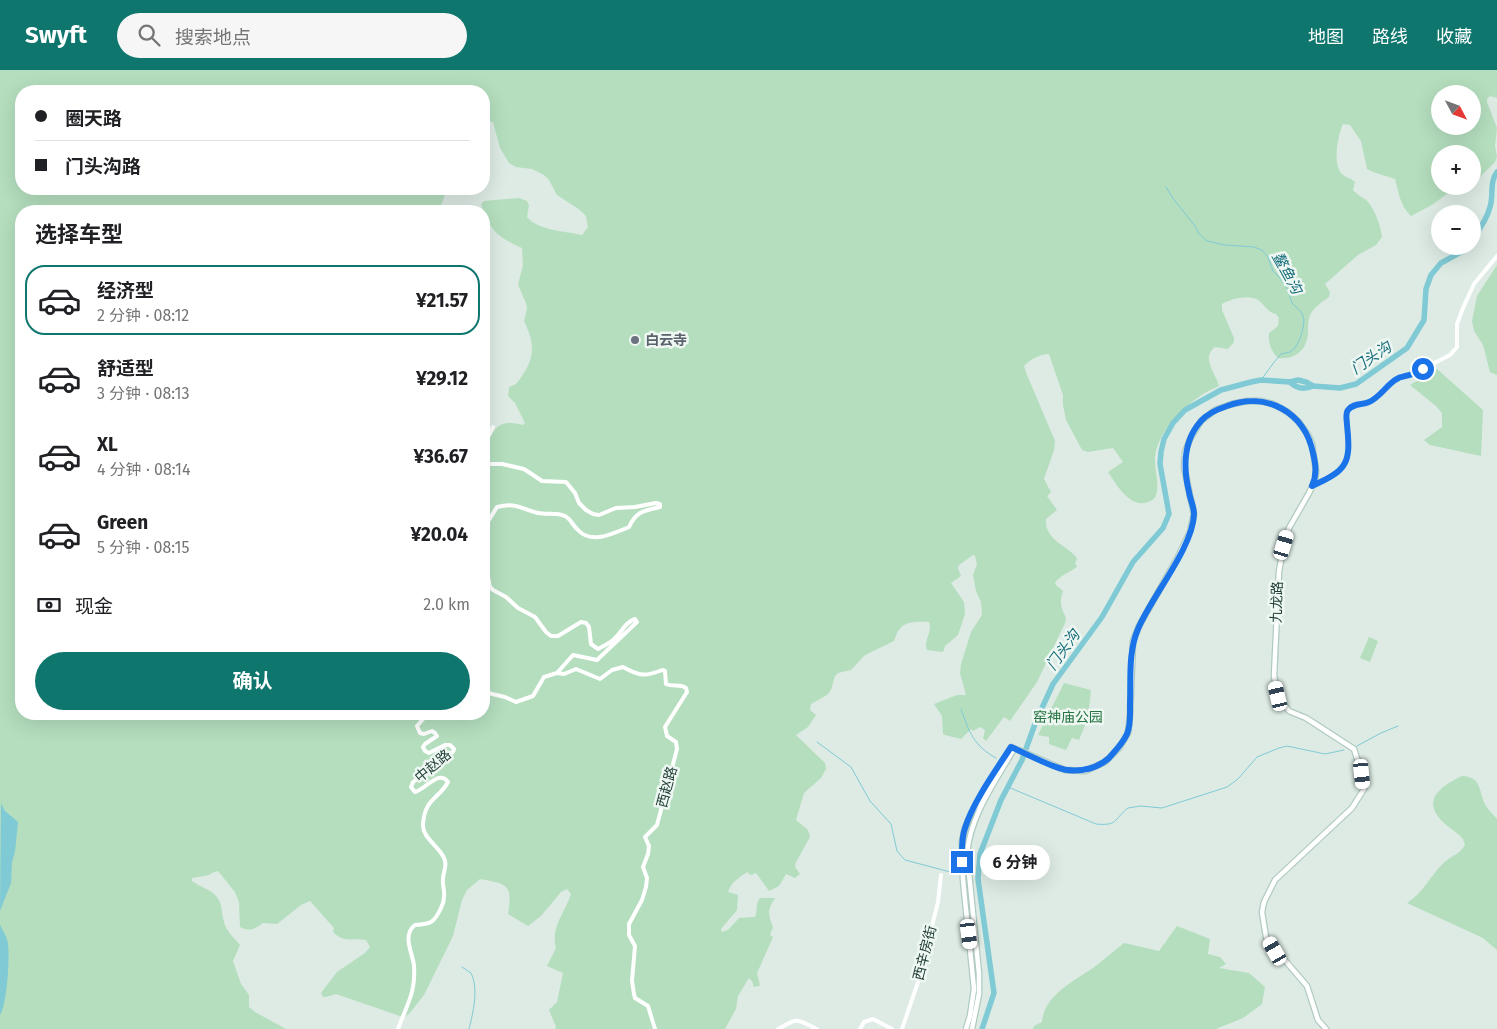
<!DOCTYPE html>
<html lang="zh">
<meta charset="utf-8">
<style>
:root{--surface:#fff;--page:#f6f6f6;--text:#202124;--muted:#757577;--line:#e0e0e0;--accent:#0f766e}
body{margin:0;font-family:"Fira Sans","Noto Sans SC",sans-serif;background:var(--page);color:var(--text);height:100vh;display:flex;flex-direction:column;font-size:19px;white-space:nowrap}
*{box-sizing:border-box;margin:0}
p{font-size:16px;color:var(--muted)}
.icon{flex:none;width:28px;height:28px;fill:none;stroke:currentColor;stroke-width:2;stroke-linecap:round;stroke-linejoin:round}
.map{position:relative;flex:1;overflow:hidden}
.sheet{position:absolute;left:15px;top:135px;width:475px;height:515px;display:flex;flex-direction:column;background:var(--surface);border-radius:20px;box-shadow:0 5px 20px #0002}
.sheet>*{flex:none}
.banner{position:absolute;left:15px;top:15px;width:475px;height:110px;border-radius:20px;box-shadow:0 5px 20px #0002;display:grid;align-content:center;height:110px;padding:0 20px;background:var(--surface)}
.needle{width:32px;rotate:131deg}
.buttons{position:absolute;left:1431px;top:15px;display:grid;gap:10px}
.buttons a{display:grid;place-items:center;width:50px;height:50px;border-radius:50%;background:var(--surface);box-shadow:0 5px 20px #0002;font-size:25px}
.end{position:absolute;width:22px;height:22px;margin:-11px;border:6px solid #1a73e8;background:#fff;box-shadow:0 0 0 2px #fff}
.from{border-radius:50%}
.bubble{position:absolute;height:35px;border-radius:18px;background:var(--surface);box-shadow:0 5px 20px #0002;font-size:16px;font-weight:700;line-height:35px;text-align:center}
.car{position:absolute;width:15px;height:30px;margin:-15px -8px;border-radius:6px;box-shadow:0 0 4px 1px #0007;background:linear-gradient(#fff 24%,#345 0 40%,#fff 0 76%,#345 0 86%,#fff 0)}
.banner b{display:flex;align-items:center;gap:18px;height:48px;font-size:19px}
.banner b+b{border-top:1px solid var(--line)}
.banner i{width:12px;height:12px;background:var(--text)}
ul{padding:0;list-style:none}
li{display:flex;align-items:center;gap:15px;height:70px;margin:0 10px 8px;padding:0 10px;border:2px solid transparent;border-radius:20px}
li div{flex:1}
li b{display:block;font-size:19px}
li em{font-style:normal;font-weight:700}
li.active{border-color:var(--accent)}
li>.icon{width:45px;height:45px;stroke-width:1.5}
h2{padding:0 20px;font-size:22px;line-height:60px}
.pay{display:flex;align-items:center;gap:12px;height:55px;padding:0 20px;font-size:19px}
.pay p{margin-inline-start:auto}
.primary-button{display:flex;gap:10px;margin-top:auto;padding:10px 20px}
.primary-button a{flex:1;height:58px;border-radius:30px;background:var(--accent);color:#fff;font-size:20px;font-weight:700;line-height:58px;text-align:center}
header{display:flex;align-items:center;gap:30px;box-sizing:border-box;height:70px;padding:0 25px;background:var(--accent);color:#fff}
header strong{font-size:24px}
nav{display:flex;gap:28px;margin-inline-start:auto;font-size:18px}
.search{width:350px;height:45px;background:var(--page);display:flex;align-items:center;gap:12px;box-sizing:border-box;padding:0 18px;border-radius:28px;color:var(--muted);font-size:19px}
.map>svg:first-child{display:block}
.green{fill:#b4debe;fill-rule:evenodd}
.water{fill:#80cad5}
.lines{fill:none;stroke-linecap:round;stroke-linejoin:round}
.stream{stroke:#80cad5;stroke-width:1}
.river{stroke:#80cad5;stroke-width:5.5}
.secondary-casing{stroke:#b0cbc0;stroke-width:7}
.tertiary{stroke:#fff;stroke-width:4}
.secondary{stroke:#fff;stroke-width:4.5}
.route{stroke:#1a73e8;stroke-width:6}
.worship-dot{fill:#6b7280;stroke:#eef7f2;stroke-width:2}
.labels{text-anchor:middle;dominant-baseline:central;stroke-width:5;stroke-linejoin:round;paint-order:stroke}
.worship-label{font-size:14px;font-weight:bold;fill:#5b616d;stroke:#eef7f2;text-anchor:start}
.street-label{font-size:14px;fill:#1e3b33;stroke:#eef7f2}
.park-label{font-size:14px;fill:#257542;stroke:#eef7f2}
.water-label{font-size:15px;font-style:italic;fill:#146c7b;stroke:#eef7f2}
</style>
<header>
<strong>Swyft</strong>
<div class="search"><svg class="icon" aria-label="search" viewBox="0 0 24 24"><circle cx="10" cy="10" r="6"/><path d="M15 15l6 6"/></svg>搜索地点</div>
<nav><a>地图</a><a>路线</a><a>收藏</a></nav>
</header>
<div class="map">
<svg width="1497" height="959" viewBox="0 0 1497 959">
<rect width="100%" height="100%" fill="#ddebe4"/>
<!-- green -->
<g class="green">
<path d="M0,0H1497V28L1490,26L1487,29V32L1497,58L1495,76L1497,87L1495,92L1473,114L1472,84H1440V116H1469L1448,123L1432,135L1411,146C1400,136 1399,123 1395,109C1385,105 1376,104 1367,99L1361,71L1350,55L1343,54C1338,65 1332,94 1342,104C1346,108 1351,108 1355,112L1353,120C1357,125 1361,126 1366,130C1374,137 1381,156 1382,167L1376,175L1358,185L1325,214L1330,222L1329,227C1323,231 1313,238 1310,245C1308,251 1308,255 1308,261C1308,279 1296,290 1278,288C1271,281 1268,273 1269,263L1278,256L1279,248L1276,244C1267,242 1265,235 1258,230C1250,224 1230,229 1222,234V240L1234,268V272L1228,279L1215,277C1201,288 1215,302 1219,316C1193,326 1158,358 1155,387C1154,399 1160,414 1156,425C1155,429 1151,431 1148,432C1130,439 1116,414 1108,402L1123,392L1113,378L1088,382L1082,380L1066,350L1063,335V325L1049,284C1041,284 1030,289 1024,296L1027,305L1055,371L1054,380L1044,409L1051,422L1047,426L1057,440L1046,449C1044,470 1067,475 1077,488L1075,494L1077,496V497C1070,502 1059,506 1055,513L1056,515L1063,521C1059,532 1061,538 1066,548L1065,553L1037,612L1010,651L1004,647L986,671L983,668L985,660L980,657L973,661L971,659L961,669L945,665L943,664L942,646L934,634L957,625H966L960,603L961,594L971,562L982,545L981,532L976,521L973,505L977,494L975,486L973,485L959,495L958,498L961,506L951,513L964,532L965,544L958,565L945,576L943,582L927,580C923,571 933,562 929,552C919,552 906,550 899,560C896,563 896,567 894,571L865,585L851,600L838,603L835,606L831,620L827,625L811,634L810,640L816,645L808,657L796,665L825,693L826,699L821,708L804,723L796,750L808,760L810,767L796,792L795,797L800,804L795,808L786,804L779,816L769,821L756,803L751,805L747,802C740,807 731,812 728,822L738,825L737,840L721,859L722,862L728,860L739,848L755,847C758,840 755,834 760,828H775C767,840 768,845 773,857L770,865L773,867L757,903L760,915L759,916L754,917L752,911L749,908L738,926L736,939L725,959H555L556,957L549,940L557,932L563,903L547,896L556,878C550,857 566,841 571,824L567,819L561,822L541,846L528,856L508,844C513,814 507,814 480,809L467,820L462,830L453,866L424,925L409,944L403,947L336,924L326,927H323L321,923L337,902L365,883L370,877L366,870C352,867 345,874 333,862L334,858L310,831L301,835L277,854L263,853C254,859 250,862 240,857L239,832L235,822L218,801L212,803L209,805L192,808V811C200,817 210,819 216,826C223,834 221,842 224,852C226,861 234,868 240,875L233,891L241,914L249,925V937L255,942L286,959H0ZM21,21H484V51L493,52L500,78L509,93L516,97L532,99L544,105L549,110L557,125L580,140L586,146L588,157L582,165C565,161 539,161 527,147L529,135L527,131L519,128L484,131L481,134C489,159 497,167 522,178L523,195L518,215L526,233L527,239L524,251C537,278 534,291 516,314L509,317L508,326L515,333L525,353L523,355C497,349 497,357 484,377V644H21V141H439L447,119H21ZM1440,24H1472V56H1440Z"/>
<path d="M1497,195V305L1490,302L1483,275L1474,261L1472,251L1477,226Z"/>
<path d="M1437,299L1483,340L1481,386L1430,375L1424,370L1442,357V343L1436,336L1410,315Z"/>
<path d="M1369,567L1378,571L1370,592L1360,588Z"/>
<path d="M1064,613L1091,620L1088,648L1079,670L1072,668L1066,680L1049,674V667L1038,665Z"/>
<path d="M1462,706C1483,707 1478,722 1486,736C1489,740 1493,745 1497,749V880L1483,868L1407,833C1425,822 1431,803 1447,790C1454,785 1460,783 1465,775L1463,769C1458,763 1451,759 1445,754C1420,731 1439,717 1462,706Z"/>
<path d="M1177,856L1210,869L1208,884L1220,887L1226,894L1219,898L1249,903L1265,917L1262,934L1243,948L1216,959H1033L1034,956L1042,952C1044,924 1077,910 1097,895C1106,888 1115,880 1124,873L1159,881Z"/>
</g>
<!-- water -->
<g class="water">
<path d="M1,733L5,741L18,752L15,782L12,792L11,813L0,841Z"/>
<path d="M0,855C2,859 5,864 7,869C11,880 7,936 0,945Z"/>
</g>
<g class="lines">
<!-- stream -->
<g class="stream">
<path d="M1166,117L1172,127L1195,156L1199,164L1207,171L1225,175L1254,177L1262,180L1268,187L1273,201L1280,208L1288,220L1292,233L1302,243L1304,250L1303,258L1300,269L1295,278L1290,282L1281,284L1275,291L1261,310"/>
<path d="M961,639C969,662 974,676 996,688"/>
<path d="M817,672L851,697L870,731L891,754L897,781L905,790L958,804"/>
<path d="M1357,676L1381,663L1398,656"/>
<path d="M1008,717L1096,754C1118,756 1113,750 1128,738L1140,736L1162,738L1227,717L1238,709L1257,687L1279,678L1287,676L1325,684L1344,680"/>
<path d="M462,897L471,903C479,919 473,943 469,959"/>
</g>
<!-- river -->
<g class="river">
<path d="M1472,169C1480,159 1487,149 1490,137C1494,125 1489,113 1497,102"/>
<path d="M1290,312C1297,319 1304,320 1313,316"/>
<path d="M982,959L994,923L978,809L980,784L1001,730L1022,690L1036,651L1053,614L1102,547L1133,492L1163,458L1169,444L1160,394L1161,382L1164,369L1173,353L1185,340L1221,320L1251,312L1261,310L1290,312L1298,310L1306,312L1313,316L1340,318L1356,314L1407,278L1424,250L1426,219L1431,205L1441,193L1463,181L1467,176"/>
</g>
<defs>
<g id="secondary">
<path d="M966,959L970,946L974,919L963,810L962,771L965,758L971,744L1011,677L1065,700L1085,701L1105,692L1119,678L1128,663L1130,645L1133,571L1139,556L1178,487L1190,462L1194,444L1184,397L1185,382L1191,367L1201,351L1215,340L1232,334L1247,331H1261L1273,334L1288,342L1299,352L1308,365L1312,374L1316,401L1315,410L1309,423L1289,458L1284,475L1279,501L1274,606L1278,626L1289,641L1306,648L1354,679L1362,704L1364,719L1352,738L1275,810L1264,832L1262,842L1266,867L1275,881L1283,888L1307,916L1318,950L1326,959"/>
<path d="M972,959L979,924V904L967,783C971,744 995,712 1014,679"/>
</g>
</defs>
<!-- secondary casing -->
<use href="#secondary" class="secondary-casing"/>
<!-- tertiary -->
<g class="tertiary">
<path d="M484,375L493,357"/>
<path d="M484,394H502L524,399L542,411L566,412L575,423L579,433L586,440L593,444L599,445L616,438L635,437L656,433L660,434V437C644,441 636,441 629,457C614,463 592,475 578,460C573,456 571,449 565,446C557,442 547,445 538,443C520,439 517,432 497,437L484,458"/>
<path d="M1312,416C1342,403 1351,397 1348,362C1347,354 1346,347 1349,339L1357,334L1369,333L1392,311L1403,305H1411L1450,285L1457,277V254L1463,238L1474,214L1497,186"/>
<path d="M484,502L488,507L490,517L493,520L506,527L518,538L535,547L546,562L551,566H558L581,552L586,553L589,557L591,574L598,579C603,576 611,573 615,568C623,561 624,553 635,549L637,552L597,590L573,585L557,603L544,607L533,626L516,632L505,627L484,622"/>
<path d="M557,603L564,604L576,599L600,609L612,600L623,597C639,606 645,607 662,600L665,601L666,614C673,617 681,614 686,618L687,622L665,657L667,666L676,672L677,679L657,755L645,767L649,776L648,784L643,797L647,808L646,817L642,830L629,854V865L635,876L632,911L634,924L635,928L648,936L655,959"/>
<path d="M398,959C407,934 416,923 414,895C412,882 402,865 415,855C431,854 434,853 441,838C443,834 444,831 444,827C445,821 442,814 443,808C444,799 448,795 443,786C437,775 422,767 423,754C425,728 439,729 448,712C439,699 426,719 415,722L411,717L413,712L453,682L454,679L450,675H445L429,683L425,681L423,677L425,674L437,666L435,663L432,661L424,664L420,663L417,656L424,648L425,644"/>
<path d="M778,959C800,947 795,949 817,959"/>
<path d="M860,959L864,952L873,949L892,959"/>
<path d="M902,959L918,912L938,832L941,805"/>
</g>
<!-- secondary -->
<use href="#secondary" class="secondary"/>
</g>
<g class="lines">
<!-- route -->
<path class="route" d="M962,792C962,781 961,769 965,758C973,732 996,700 1011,677C1025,683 1055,699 1067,700C1082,702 1098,698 1109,688C1116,680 1123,673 1127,664C1131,655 1130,643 1130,634C1131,609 1128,582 1138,559C1151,527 1193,478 1194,444C1194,437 1190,429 1189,422C1183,397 1183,371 1201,351C1208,343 1218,339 1227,336C1266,321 1305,342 1313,383C1316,395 1317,405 1312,416C1348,400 1351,393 1347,355C1347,350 1345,344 1348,340C1353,333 1362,335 1369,332C1379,328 1386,316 1395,310C1402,305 1406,307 1412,304C1416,303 1419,301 1423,299"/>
</g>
<!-- markers -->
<circle class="worship-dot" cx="635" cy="270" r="5"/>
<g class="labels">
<!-- worship labels -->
<g class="worship-label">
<text x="645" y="270">白云寺</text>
</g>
<!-- street labels -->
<g class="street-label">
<text transform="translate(1277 532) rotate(-88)">九龙路</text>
<text transform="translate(433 696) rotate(-40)">中赵路</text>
<text transform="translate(667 717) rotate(-75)">西赵路</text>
<text transform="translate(925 883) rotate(-76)">西辛房街</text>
</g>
<!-- park labels -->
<g class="park-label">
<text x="1068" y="647">窑神庙公园</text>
</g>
<!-- water labels -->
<g class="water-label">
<text transform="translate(1287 203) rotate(61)">鳌鱼沟</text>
<text transform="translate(1371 288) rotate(-34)">门头沟</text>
<text transform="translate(1063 580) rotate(-54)">门头沟</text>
</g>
</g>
</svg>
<div class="buttons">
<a><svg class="needle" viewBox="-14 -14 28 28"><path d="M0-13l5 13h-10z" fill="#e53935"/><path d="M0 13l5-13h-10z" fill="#757577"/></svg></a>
<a>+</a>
<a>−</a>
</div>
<i class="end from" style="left:1423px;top:299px"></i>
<i class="end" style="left:962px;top:792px"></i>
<div class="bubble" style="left:980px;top:775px;width:70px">6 分钟</div>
<i class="car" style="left:1284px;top:475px;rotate:17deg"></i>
<i class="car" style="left:1278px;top:626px;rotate:347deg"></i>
<i class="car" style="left:1362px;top:704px;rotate:174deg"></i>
<i class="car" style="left:969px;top:864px;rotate:173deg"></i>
<i class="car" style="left:1275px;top:881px;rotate:330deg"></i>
<div class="banner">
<b><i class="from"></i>圈天路</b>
<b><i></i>门头沟路</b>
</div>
<section class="sheet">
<h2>选择车型</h2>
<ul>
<li class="active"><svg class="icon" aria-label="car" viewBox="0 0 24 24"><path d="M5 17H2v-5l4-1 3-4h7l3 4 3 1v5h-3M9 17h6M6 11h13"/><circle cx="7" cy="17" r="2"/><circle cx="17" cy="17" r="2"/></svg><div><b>经济型</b><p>2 分钟 · 08:12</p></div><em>¥21.57</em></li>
<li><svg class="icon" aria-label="car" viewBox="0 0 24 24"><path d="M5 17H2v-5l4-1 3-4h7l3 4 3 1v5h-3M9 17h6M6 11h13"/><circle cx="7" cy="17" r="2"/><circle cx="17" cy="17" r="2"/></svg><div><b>舒适型</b><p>3 分钟 · 08:13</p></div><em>¥29.12</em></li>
<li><svg class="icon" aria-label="car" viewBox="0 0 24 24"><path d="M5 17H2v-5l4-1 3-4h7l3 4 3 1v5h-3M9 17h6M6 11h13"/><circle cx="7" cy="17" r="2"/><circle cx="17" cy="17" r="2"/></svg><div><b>XL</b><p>4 分钟 · 08:14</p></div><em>¥36.67</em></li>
<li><svg class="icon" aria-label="car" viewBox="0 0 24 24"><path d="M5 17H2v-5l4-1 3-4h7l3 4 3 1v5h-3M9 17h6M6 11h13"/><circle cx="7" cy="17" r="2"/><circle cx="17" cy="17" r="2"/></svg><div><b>Green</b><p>5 分钟 · 08:15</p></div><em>¥20.04</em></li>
</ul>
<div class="pay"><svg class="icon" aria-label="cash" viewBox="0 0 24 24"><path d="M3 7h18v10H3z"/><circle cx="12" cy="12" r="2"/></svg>现金<p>2.0 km</p></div>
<div class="primary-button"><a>确认</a></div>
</section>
</div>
